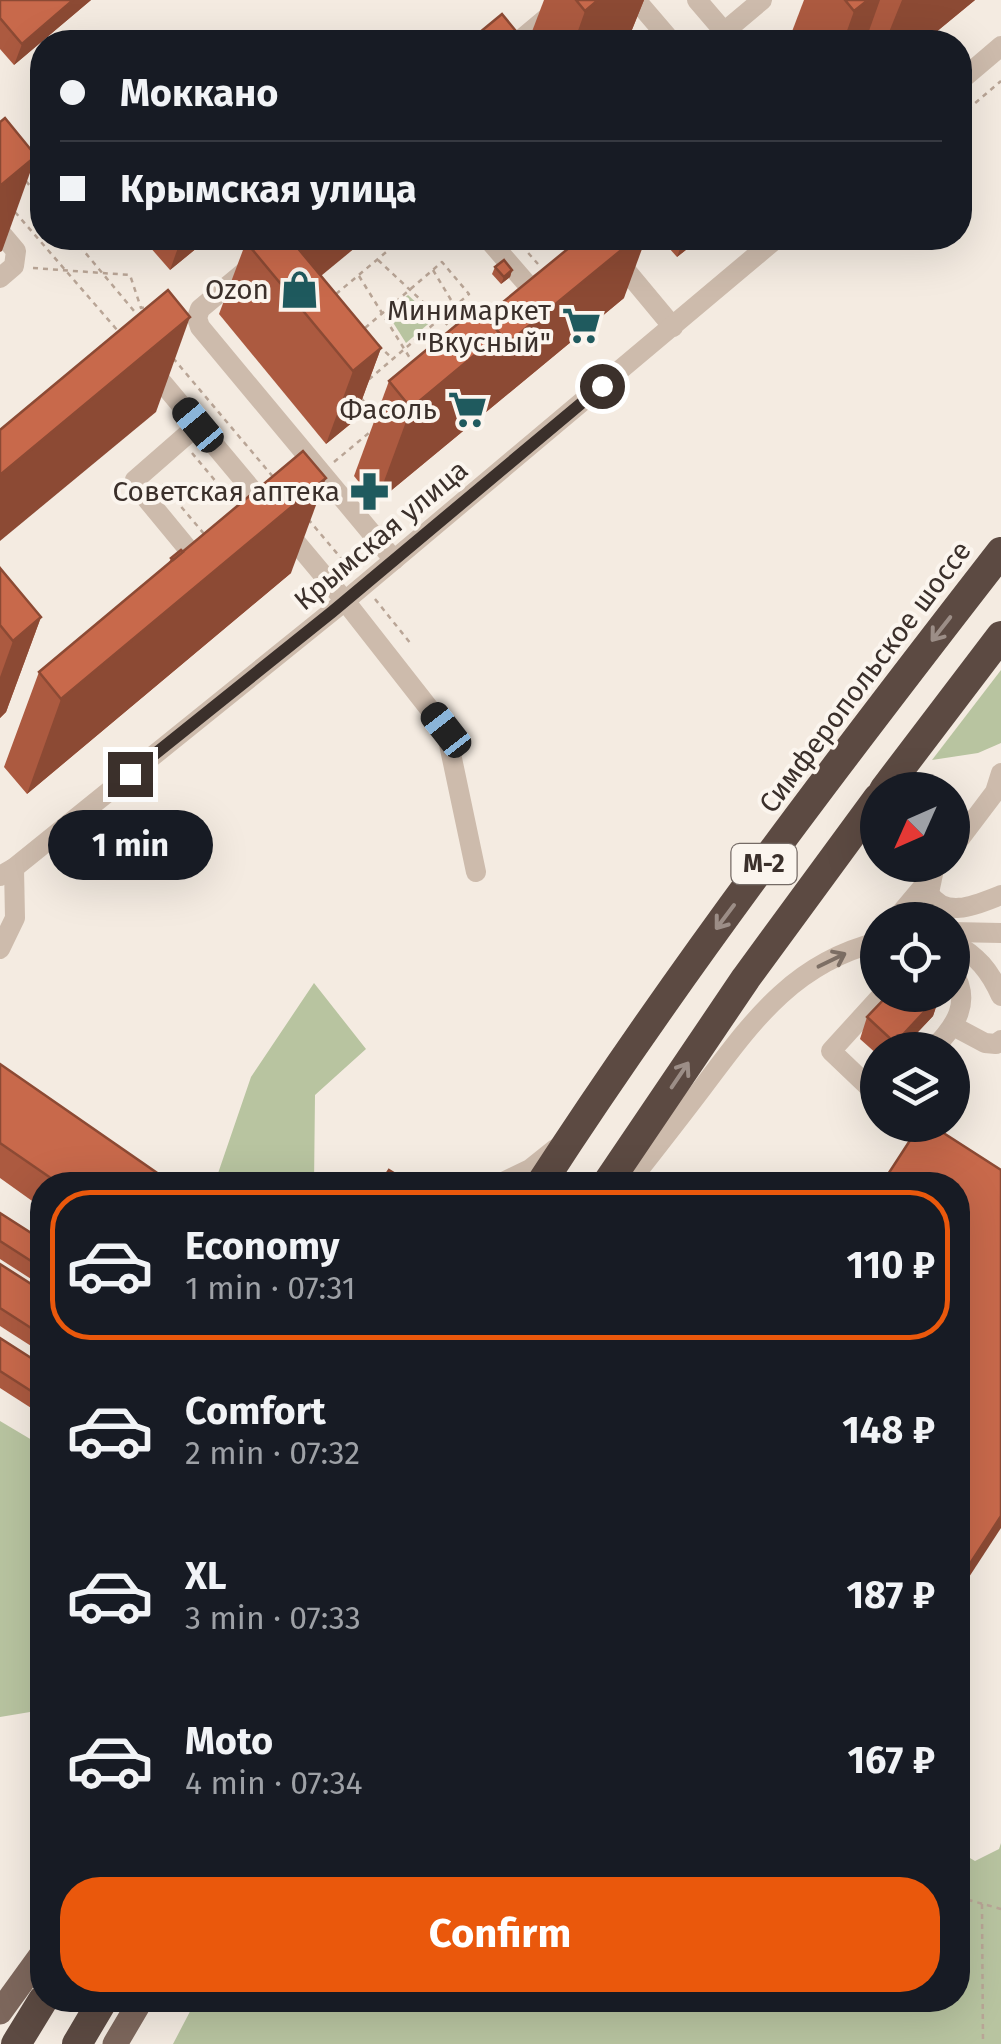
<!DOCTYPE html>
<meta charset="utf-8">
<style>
:root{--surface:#171b24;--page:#242831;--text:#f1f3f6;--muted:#9ea1a6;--line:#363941;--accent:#ea580c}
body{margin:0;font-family:"Fira Sans",sans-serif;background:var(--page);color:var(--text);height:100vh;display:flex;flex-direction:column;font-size:38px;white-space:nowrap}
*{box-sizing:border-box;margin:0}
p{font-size:32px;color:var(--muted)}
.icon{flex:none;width:55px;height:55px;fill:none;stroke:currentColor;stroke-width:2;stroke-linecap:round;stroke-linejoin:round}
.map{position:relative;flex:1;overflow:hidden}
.panel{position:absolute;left:30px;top:1172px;width:940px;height:840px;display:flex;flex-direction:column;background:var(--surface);border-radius:40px;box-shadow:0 10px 40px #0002}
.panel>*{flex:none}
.banner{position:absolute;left:30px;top:30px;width:942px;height:220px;border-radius:40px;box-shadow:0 10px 40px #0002;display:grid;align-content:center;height:220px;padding:0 30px;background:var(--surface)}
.needle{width:65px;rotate:225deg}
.buttons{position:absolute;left:860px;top:772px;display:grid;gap:20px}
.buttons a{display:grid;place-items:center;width:110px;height:110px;border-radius:50%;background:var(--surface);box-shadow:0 10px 40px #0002;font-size:50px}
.end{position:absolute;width:45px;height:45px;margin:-22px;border:12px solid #3b302b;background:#fff;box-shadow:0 0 0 5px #fff}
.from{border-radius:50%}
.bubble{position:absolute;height:70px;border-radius:35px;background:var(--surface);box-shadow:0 10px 40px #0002;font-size:32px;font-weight:700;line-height:70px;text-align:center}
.car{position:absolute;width:30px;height:60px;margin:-30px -15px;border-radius:12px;box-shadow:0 0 8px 2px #0007;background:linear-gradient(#222 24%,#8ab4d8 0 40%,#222 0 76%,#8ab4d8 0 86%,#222 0)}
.banner b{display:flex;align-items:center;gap:35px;height:95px;font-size:38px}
.banner b+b{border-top:2px solid var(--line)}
.banner i{width:25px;height:25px;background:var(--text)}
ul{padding:18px 0 0;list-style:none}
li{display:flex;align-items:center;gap:30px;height:150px;margin:0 20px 15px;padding:0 10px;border:5px solid transparent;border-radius:40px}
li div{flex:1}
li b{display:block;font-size:38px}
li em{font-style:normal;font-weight:700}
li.selected{border-color:var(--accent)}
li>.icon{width:90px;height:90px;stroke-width:1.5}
.primary-button{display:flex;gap:20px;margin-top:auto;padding:20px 30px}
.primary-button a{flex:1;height:115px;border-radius:40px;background:var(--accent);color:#fff;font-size:40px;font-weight:700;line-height:115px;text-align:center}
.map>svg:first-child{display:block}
.green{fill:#b8c4a0}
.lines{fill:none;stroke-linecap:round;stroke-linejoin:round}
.path{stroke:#b9a596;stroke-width:2.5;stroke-dasharray:5 5;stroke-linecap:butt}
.minor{stroke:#cdbbac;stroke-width:20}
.major{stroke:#7d675c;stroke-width:25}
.highway{stroke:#5c4a42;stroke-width:30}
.wall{fill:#ac5a40}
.shaded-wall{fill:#8c4a34}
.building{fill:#c8694b;stroke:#8c4a34;stroke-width:2.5}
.oneway{stroke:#9c8e87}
.oneway2{stroke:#7d6f65}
.route{stroke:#3b302b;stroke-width:12}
.labels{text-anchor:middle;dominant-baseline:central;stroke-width:8;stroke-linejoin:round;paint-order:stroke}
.shield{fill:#fbf5ee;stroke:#756b66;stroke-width:2.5}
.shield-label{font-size:25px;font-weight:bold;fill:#3b302b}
.poi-label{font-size:28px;fill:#3b302b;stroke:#fbf5ee;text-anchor:end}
.street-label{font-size:28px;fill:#3b302b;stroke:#fbf5ee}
</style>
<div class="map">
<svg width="1001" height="2044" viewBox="0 0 1001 2044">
<rect width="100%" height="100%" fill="#f4ebe1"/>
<!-- green -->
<g class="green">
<path d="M408,295L434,319L406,343L387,313Z"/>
<path d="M1001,670V743L978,753L932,760Z"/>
<path d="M314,983L366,1049L315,1095L314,1185H214L251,1077Z"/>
<path d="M0,1421L42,1446V1720L30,1712L0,1717Z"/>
<path d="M1001,1843V2044H173L196,2000H958V1851L975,1861L999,1849Z"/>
</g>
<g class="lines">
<!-- path -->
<g class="path">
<path d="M960,116L1001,81"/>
<path d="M26,181L42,201"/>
<path d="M15,212L118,331"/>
<path d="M73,238L139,317"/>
<path d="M515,238L538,264"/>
<path d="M571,238L577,245"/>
<path d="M810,246L813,238"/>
<path d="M378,260L453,330"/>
<path d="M33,268L130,275L141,308L150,306"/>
<path d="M433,270L454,305"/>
<path d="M359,276L413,363"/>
<path d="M336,294L403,238"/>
<path d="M365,328L442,262L469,294L367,381"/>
<path d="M378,345L393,359"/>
<path d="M173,358L274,478"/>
<path d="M361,398L378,419"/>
<path d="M192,453L238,508"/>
<path d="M334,462L370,432"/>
<path d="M162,484L205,535"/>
<path d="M308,519L351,570"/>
<path d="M375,599L411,644"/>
<path d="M958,1897L1001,1909"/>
<path d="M982,1904L983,2044"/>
</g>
<!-- minor -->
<g class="minor">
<path d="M636,0L672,42"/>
<path d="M697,0L733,42"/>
<path d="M724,32L762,0"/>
<path d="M518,42L568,0"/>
<path d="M960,81L1001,46"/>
<path d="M0,232L16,251L14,266L0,278"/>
<path d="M285,238L200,309L197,318L200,327L394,560"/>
<path d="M487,238L527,284L533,287L549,277"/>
<path d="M599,238L673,327"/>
<path d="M150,368L345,601L446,730L476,872"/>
<path d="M198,425L135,480L136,486L197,560L205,561"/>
<path d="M952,849L995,792L1001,773"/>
<path d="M933,874L929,893C945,920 978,904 1001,895"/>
<path d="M0,876L14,868L345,601L777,238"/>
<path d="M895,920L932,876"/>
<path d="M952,932L1001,933"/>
<path d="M952,942C977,955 990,971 1001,996"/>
<path d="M0,949L15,918L14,868"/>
<path d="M955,1027L985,1043L996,1044L1001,1040"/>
<path d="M932,1050C955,1027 973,1002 952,970"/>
<path d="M878,1088L874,1092L831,1051L882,995"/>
<path d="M438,1185L501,1183L530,1169L555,1149"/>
<path d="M627,1185C653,1152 678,1120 703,1087C752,1022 793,963 878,942"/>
</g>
<!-- major -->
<g class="major">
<path d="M0,2012L42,1954"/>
<path d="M115,2044L141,2000"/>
</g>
<!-- highway -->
<g class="highway">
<path d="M884,790L1001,636"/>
<path d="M540,1185C682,966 841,758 1001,552"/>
<path d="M606,1185L746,978L878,798"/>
<path d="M16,2044L43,2000"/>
<path d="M77,2044L103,2000"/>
</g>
</g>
<!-- wall -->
<g class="wall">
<path d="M0,0H91L14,65L0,49Z"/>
<path d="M544,0H644L627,42H528Z"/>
<path d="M804,0H975L924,42H788Z"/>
<path d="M142,238H209L170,270Z"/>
<path d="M660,238H701L677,257Z"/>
<path d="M246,242L321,276L381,348L354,421L326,444L219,314Z"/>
<path d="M495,267L512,270L510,277L501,284L492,274Z"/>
<path d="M624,298L376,503L354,476L389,381L486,316Z"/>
<path d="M183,552L291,573L27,794L4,767L39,672L169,563L171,558Z"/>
<path d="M0,568L41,617L6,712L0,718Z"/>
<path d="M940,995L933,1016L901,1050H878V1055L860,1039L867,1017Z"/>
<path d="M0,1064L173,1185H42V1208L0,1178Z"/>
<path d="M0,1213L42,1240V1286L0,1259Z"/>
<path d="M0,1264L42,1291V1353L0,1326Z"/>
<path d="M0,1338L42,1365V1415L0,1388Z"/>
</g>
<!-- shaded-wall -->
<g class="shaded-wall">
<path d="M73,0H91L14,65L22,44Z"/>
<path d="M598,0H644L627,42H574L585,11Z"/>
<path d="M868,0H880L865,42H843L854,11Z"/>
<path d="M902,0H975L924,42H885Z"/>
<path d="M36,156L2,251L0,252V186Z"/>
<path d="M186,238H209L170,270L180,242Z"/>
<path d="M306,238H367L293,299L296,246Z"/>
<path d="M636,238H646L624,298L376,503L411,408L500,334Z"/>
<path d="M684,238H701L677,257Z"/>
<path d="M512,270L510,277L501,284L504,277Z"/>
<path d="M190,317L156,412L0,541V475Z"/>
<path d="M381,348L354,421L326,444L353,371Z"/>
<path d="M326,478L291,573L27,794L61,699Z"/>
<path d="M41,617L6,712L0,718V677L13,641Z"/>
<path d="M940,995L933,1016L901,1050H893L895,1043Z"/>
<path d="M1001,1516V1528L958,1594V1582Z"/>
</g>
<!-- building -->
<g class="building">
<path d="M0,0H73L22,44L0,18Z"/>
<path d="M576,0H598L585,11Z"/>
<path d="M845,0H868L854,11Z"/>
<path d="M502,14L524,41L523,42H468Z"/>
<path d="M5,118L36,156L0,186V122Z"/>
<path d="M251,238H306L296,246L381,348L353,371L246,242Z"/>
<path d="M581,238H636L492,356L500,334L486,316Z"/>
<path d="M504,260L512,270L504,277L495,267Z"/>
<path d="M168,290L190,317L0,475V430Z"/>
<path d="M478,307L500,334L411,408L389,381Z"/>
<path d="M303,451L326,478L61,699L39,672Z"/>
<path d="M181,550L183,552L173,560L171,558Z"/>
<path d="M0,568L41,617L13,641L0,625Z"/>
<path d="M888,995H940L895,1043L867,1017Z"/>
<path d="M0,1064L173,1184V1185H61L0,1143Z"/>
<path d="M920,1125H931L1001,1170V1516L958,1582V1185H881Z"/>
<path d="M389,1170L413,1185H379Z"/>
<path d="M0,1213L42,1240V1268L0,1241Z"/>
<path d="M0,1264L42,1291V1335L0,1308Z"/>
<path d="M0,1338L42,1365V1398L0,1371Z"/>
</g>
<!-- one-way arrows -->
<defs><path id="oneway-shaft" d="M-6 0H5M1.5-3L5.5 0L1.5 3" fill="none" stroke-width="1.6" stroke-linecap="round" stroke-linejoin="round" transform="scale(2.5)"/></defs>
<g class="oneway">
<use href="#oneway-shaft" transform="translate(941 629) rotate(128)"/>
<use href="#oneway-shaft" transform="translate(725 917) rotate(127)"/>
<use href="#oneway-shaft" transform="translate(680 1075) rotate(-56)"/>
</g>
<use class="oneway2" href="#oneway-shaft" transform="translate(832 960) rotate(-26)"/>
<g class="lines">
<!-- route -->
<path class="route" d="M130,774L332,612L602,386"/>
</g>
<!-- icons -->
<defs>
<symbol id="shop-bare" viewBox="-9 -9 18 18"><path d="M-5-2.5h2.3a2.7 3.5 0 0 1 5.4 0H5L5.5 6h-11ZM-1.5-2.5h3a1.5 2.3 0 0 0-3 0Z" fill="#1f5a5e" stroke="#fbf5ee" stroke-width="2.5" paint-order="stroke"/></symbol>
<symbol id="supermarket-bare" viewBox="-9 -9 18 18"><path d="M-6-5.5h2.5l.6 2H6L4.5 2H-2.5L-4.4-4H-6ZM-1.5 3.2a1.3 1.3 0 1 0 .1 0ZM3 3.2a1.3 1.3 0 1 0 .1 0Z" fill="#1f5a5e" stroke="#fbf5ee" stroke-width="2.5" paint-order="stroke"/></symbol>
<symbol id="pharmacy-bare" viewBox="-9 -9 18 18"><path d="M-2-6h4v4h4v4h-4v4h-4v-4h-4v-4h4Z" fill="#1f5a5e" stroke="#fbf5ee" stroke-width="2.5" paint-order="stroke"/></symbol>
</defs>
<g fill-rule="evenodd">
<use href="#shop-bare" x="272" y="262" width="55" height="55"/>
<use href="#supermarket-bare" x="554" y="298" width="55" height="55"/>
<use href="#supermarket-bare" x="440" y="382" width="55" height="55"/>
<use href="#pharmacy-bare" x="342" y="464" width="55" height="55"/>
</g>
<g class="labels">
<!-- shield labels -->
<rect class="shield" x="731.5" y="844" width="65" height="40" rx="8"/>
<g class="shield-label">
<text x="764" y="864">М-2</text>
</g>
<!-- poi labels -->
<g class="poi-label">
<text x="269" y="289">Ozon</text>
<text x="551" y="310">Минимаркет<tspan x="551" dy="32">"Вкусный"</tspan></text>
<text x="437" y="409">Фасоль</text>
<text x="340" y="491">Советская аптека</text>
</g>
<!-- street labels -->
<g class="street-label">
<text transform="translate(381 535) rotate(-40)">Крымская улица</text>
<text transform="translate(865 677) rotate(-53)">Симферопольское шоссе</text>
</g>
</g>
</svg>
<div class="buttons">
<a><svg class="needle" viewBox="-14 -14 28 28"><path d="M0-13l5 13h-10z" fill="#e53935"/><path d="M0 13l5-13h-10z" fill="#9ea1a6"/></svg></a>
<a><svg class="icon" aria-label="locate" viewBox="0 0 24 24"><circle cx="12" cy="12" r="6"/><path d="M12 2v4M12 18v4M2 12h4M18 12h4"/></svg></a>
<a><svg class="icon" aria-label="layers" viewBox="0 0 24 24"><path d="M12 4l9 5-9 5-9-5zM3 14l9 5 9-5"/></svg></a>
</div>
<i class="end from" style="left:602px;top:386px"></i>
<i class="end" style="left:130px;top:774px"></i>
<div class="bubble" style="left:48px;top:810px;width:165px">1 min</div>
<i class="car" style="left:198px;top:425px;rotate:320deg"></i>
<i class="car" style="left:446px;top:730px;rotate:322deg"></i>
<div class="banner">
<b><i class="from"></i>Моккано</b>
<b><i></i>Крымская улица</b>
</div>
<section class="panel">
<ul>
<li class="selected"><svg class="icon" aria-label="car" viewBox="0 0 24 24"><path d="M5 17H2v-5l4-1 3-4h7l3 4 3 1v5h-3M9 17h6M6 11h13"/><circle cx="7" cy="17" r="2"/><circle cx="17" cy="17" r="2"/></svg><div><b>Economy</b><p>1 min · 07:31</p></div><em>110 ₽</em></li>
<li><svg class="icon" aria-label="car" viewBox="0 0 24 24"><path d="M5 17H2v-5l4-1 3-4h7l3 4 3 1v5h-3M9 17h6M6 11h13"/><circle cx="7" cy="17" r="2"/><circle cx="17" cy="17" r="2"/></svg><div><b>Comfort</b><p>2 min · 07:32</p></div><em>148 ₽</em></li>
<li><svg class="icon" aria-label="car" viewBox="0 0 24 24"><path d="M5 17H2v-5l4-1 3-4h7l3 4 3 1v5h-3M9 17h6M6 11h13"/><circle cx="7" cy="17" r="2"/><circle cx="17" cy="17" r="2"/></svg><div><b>XL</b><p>3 min · 07:33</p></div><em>187 ₽</em></li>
<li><svg class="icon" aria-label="car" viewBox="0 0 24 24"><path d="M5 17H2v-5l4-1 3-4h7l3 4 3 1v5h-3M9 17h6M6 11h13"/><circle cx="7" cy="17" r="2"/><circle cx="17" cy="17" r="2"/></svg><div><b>Moto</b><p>4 min · 07:34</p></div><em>167 ₽</em></li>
</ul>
<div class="primary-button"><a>Confirm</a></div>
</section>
</div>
